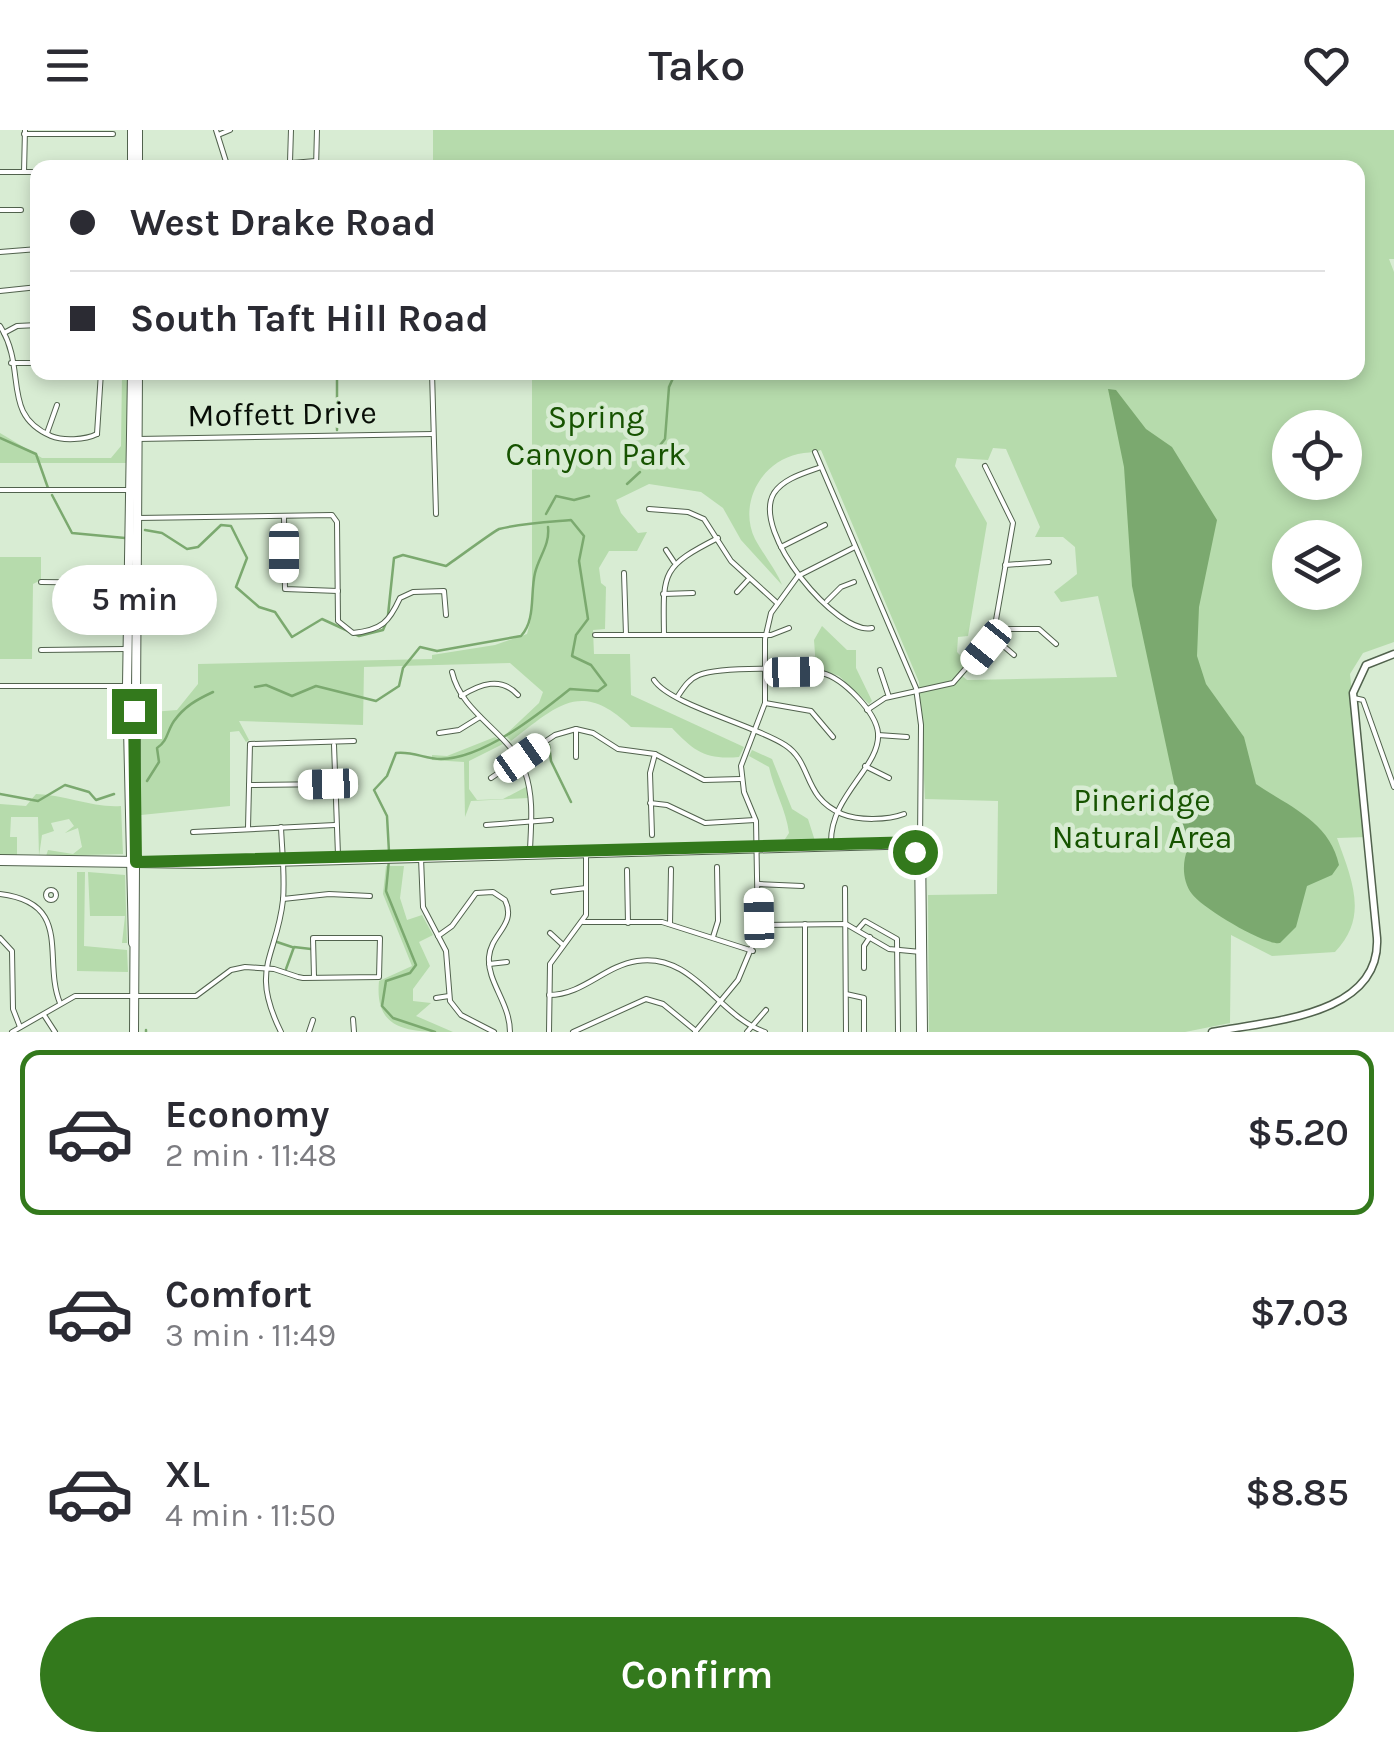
<!DOCTYPE html>
<meta charset="utf-8">
<style>
:root{--surface:#fff;--page:#f2f2f3;--text:#2b2b33;--muted:#7c7c81;--line:#e1e1e2;--accent:#33791c}
body{margin:0;font-family:Karla,sans-serif;background:var(--page);color:var(--text);height:100vh;display:flex;flex-direction:column;font-size:38px;white-space:nowrap}
*{box-sizing:border-box;margin:0}
p{font-size:32px;color:var(--muted)}
.icon{flex:none;width:55px;height:55px;fill:none;stroke:currentColor;stroke-width:2;stroke-linecap:round;stroke-linejoin:round}
.map{position:relative;height:902px;overflow:hidden}
.drawer{display:flex;flex-direction:column;background:var(--surface);flex:1}
.drawer>*{flex:none}
.guide{position:absolute;left:30px;top:30px;width:1335px;height:220px;border-radius:20px;box-shadow:0 5px 15px #0003;display:grid;align-content:center;height:220px;padding:0 40px;background:var(--surface)}
.buttons{position:absolute;left:1272px;top:280px;display:grid;gap:20px}
.buttons a{display:grid;place-items:center;width:90px;height:90px;border-radius:50%;background:var(--surface);box-shadow:0 5px 15px #0003;font-size:50px}
.end{position:absolute;width:45px;height:45px;margin:-22px;border:12px solid #33791c;background:#fff;box-shadow:0 0 0 5px #fff}
.from{border-radius:50%}
.bubble{position:absolute;height:70px;border-radius:35px;background:var(--surface);box-shadow:0 5px 15px #0003;font-size:32px;font-weight:600;line-height:70px;text-align:center}
.car{position:absolute;width:30px;height:60px;margin:-30px -15px;border-radius:12px;box-shadow:0 0 8px 2px #0007;background:linear-gradient(#fff 24%,#345 0 40%,#fff 0 76%,#345 0 86%,#fff 0)}
.guide b{display:flex;align-items:center;gap:35px;height:95px;font-size:38px}
.guide b+b{border-top:2px solid var(--line)}
.guide i{width:25px;height:25px;background:var(--text)}
ul{padding:18px 0 0;list-style:none}
li{display:flex;align-items:center;gap:30px;height:165px;margin:0 20px 15px;padding:0 20px;border:5px solid transparent;border-radius:20px}
li div{flex:1}
li b{display:block;font-size:38px}
li em{font-style:normal;font-weight:600}
li.active{border-color:var(--accent)}
li>.icon{width:90px;height:90px;stroke-width:1.5}
.action{display:flex;gap:20px;margin-top:auto;padding:20px 40px}
.action a{flex:1;height:115px;border-radius:60px;background:var(--accent);color:#fff;font-size:40px;font-weight:600;line-height:115px;text-align:center}
header{display:flex;justify-content:space-between;align-items:center;height:130px;padding:0 40px;background:var(--surface);font-size:45px;font-weight:600}
.map>svg:first-child{display:block}
.green{fill:#b6dbac;fill-rule:evenodd}
.water{fill:#7ba96f}
.lines{fill:none;stroke-linecap:round;stroke-linejoin:round}
.stream{stroke:#7ba96f;stroke-width:2.5}
.minor-casing{stroke:#51624d;stroke-width:6}
.tertiary-casing{stroke:#51624d;stroke-width:9}
.secondary-casing{stroke:#51624d;stroke-width:10}
.primary-casing{stroke:#51624d;stroke-width:12}
.minor{stroke:#fff;stroke-width:4}
.tertiary{stroke:#fff;stroke-width:6}
.secondary{stroke:#fff;stroke-width:8}
.primary{stroke:#fff;stroke-width:10}
.route{stroke:#33791c;stroke-width:12}
.labels{text-anchor:middle;dominant-baseline:central;stroke-width:9;stroke-linejoin:round;paint-order:stroke}
.street-label{font-size:32px;fill:#070d06;stroke:#d8ecd3}
.park-label{font-size:32px;fill:#165300;stroke:#d8ecd3}
</style>
<header><svg class="icon" aria-label="menu" viewBox="0 0 24 24"><path d="M4 6h16M4 12h16M4 18h16"/></svg>Tako<svg class="icon" aria-label="heart" viewBox="0 0 24 24"><path d="M12 20l-8-8c-3-5 5-10 8-4 3-6 11-1 8 4z"/></svg></header>
<div class="map">
<svg width="1394" height="902" viewBox="0 0 1394 902">
<rect width="100%" height="100%" fill="#d8ecd3"/>
<!-- green -->
<g class="green">
<path d="M433,0H1394V129H1389L1394,142V512L1363,523L1350,544L1367,707L1337,708C1352,750 1369,787 1335,822L1272,826L1231,805L1230,893L1185,902H929L928,765L997,764L998,671L925,669L919,552L821,320C813,323 806,322 798,324C761,332 738,374 755,409C763,424 778,443 782,455L741,410L723,378L701,362L649,354L616,370L621,383L638,403L647,402L637,421H609L599,438L601,453L606,457L605,499L593,500L594,524H630L631,565L744,617L739,627C705,630 694,621 672,598L631,597C581,549 557,576 511,611L505,605L539,573L543,562L510,533L364,537L363,595L239,591L249,610L246,612L239,601L230,602V676L141,685L139,583L177,580L198,554V534L432,529V525L495,515L527,504L532,485V243L1358,242V38L420,37L433,32ZM1290,298H1345V352H1290ZM993,318L1006,319L1040,397L1035,407H1063L1075,417L1077,444L1054,462L1061,472L1098,466L1117,547L967,550L960,544L968,533L957,522L958,507L968,506L987,393L955,336L957,328L988,330ZM1290,408H1345V462H1290Z"/>
<path d="M122,243H128L127,333H0V303L42,328H111L121,316Z"/>
<path d="M0,427H41V450L33,454L32,529H0Z"/>
<path d="M822,496L847,520H856V538L872,571L869,574L839,546L816,538L814,510Z"/>
<path d="M495,607L503,614L469,631V659L477,670L503,669L526,657L528,668L471,671L465,687L464,632L432,630V625L447,626Z"/>
<path d="M752,620L772,629L792,679L808,689L815,711L783,712L789,703C786,680 774,660 769,637L749,626Z"/>
<path d="M36,664C66,665 93,678 121,676L123,724L46,726L48,720L73,724L82,717L78,698L65,703L74,696L69,689L51,693L54,701L42,705L39,726L38,687H11L10,707H17V726L0,725V674L26,676Z"/>
<path d="M386,736H404L400,768L407,790L422,785L433,805L419,812L430,836L413,859V871L431,873L416,886L453,902C410,902 374,902 379,851L412,836L383,764Z"/>
<path d="M77,742H85L84,816L127,820L128,842L77,841Z"/>
<path d="M88,742L125,745L127,813H122L125,786H90Z"/>
</g>
<!-- water -->
<path class="water" d="M1108,259L1116,260L1146,299L1172,317L1217,390L1199,477L1197,526L1206,554L1244,607L1256,654C1290,677 1330,692 1339,735L1332,745L1307,756L1296,797L1280,813C1265,816 1201,777 1192,764C1182,751 1182,732 1188,718L1132,456L1124,337Z"/>
<g class="lines">
<!-- stream -->
<g class="stream">
<path d="M337,300V242"/>
<path d="M0,308L36,324L48,358"/>
<path d="M643,336L665,309L669,257L674,246"/>
<path d="M627,354L640,342"/>
<path d="M52,365L72,403L125,408"/>
<path d="M546,384L556,366L574,370L589,366"/>
<path d="M145,400L162,403L187,419L198,417L221,395L231,396L247,428L236,457L259,477L275,482L292,507L322,489L359,506L383,500L386,493"/>
<path d="M388,485L394,428L403,425L446,436C455,430 494,401 499,399C523,393 547,392 571,390L584,406L579,431L588,489L576,505L572,526L591,535L606,555L598,561L570,559C539,584 483,629 441,629C425,629 413,621 396,623L387,646L374,660L387,686L389,722"/>
<path d="M255,557L266,555L292,566L316,556L376,571L399,556L403,538L420,517L437,521L521,506C536,490 530,464 535,443C539,426 550,415 548,397"/>
<path d="M549,615L551,631L571,672"/>
<path d="M147,651L159,632L157,618C168,611 167,601 174,591C185,576 196,570 213,562"/>
<path d="M0,664L38,671L65,655L89,662L96,670L114,664"/>
<path d="M389,730L386,761L416,835L410,843L386,851L382,876L393,888L435,902"/>
<path d="M277,812L292,817"/>
<path d="M286,839L294,817L311,819"/>
<path d="M146,900V902"/>
</g>
<defs>
<g id="minor">
<path d="M216,0L228,38"/>
<path d="M24,4H113"/>
<path d="M218,5L230,0"/>
<path d="M290,32L291,0"/>
<path d="M229,38L316,31"/>
<path d="M316,38L317,0"/>
<path d="M0,42H38"/>
<path d="M24,42L25,0"/>
<path d="M0,80H21"/>
<path d="M0,122L38,119"/>
<path d="M0,161L38,157"/>
<path d="M0,196C28,240 0,284 51,306C63,311 85,310 97,304"/>
<path d="M4,203L17,196L38,195"/>
<path d="M11,233H38"/>
<path d="M432,242L436,384"/>
<path d="M47,303L57,275"/>
<path d="M97,304L101,242"/>
<path d="M137,309L433,304"/>
<path d="M815,322L916,558L921,595L920,713"/>
<path d="M821,337C805,343 784,348 774,363C750,402 838,506 872,498"/>
<path d="M0,360H130"/>
<path d="M649,379L688,382L704,389L731,431L776,472"/>
<path d="M284,387L285,459L338,461"/>
<path d="M137,388L332,385L337,392L338,491L353,503C382,500 389,492 400,468L413,462L444,461L446,485"/>
<path d="M781,417L825,395"/>
<path d="M666,420L674,432"/>
<path d="M1005,435L1049,432"/>
<path d="M624,443L626,505"/>
<path d="M41,452L126,453"/>
<path d="M737,462L748,450"/>
<path d="M663,464L693,463"/>
<path d="M827,471L841,457L854,452"/>
<path d="M996,499H1039L1056,514"/>
<path d="M664,504C663,442 661,437 718,408"/>
<path d="M595,505H771L789,498"/>
<path d="M993,507L1014,525"/>
<path d="M41,520L126,519"/>
<path d="M880,540L889,567"/>
<path d="M452,542C462,585 510,602 525,642C534,667 531,695 530,720"/>
<path d="M654,550C670,575 755,595 785,615C813,633 802,667 842,684C859,691 888,690 904,684"/>
<path d="M0,556H125"/>
<path d="M461,566C480,554 501,546 518,565"/>
<path d="M678,566C684,557 689,549 699,545C719,537 801,537 822,543C843,548 876,582 878,603C881,637 830,665 831,713"/>
<path d="M1354,568L1363,570L1394,657"/>
<path d="M765,573L811,581L833,607"/>
<path d="M867,580L885,568L953,553L993,507L1013,393L985,336"/>
<path d="M439,603L459,600L480,587"/>
<path d="M878,605L907,607"/>
<path d="M334,615L338,725"/>
<path d="M576,627V599"/>
<path d="M865,636L889,648"/>
<path d="M491,648L555,605L576,599L593,603L618,619L655,624L704,650L741,649"/>
<path d="M249,655L334,654"/>
<path d="M650,673L667,675L705,693L755,690"/>
<path d="M486,695L551,690"/>
<path d="M248,698L250,614L354,611"/>
<path d="M193,702L335,695"/>
<path d="M652,705L650,643L655,624"/>
<path d="M421,728L423,777L446,821L450,871L461,885L494,902"/>
<path d="M627,740L628,793"/>
<path d="M759,754L802,756"/>
<path d="M845,758L846,902"/>
<circle cx="51" cy="765" r="5"/>
<path d="M553,762L586,758"/>
<path d="M0,764C74,773 42,829 60,873"/>
<path d="M283,769L329,764L370,766"/>
<path d="M583,792H662L753,821"/>
<path d="M670,794L671,739"/>
<path d="M759,795L846,794L889,819L921,822"/>
<path d="M858,799L865,791L897,809L898,902"/>
<path d="M550,803L563,815"/>
<path d="M438,806L452,796L476,763L493,762L505,770C517,795 491,803 489,827C487,852 510,873 510,902"/>
<path d="M713,807L718,791L717,737"/>
<path d="M0,808L12,821L13,879L20,897"/>
<path d="M489,834L507,832"/>
<path d="M864,838V816L870,807"/>
<path d="M846,864L864,868V902"/>
<path d="M549,865C583,865 604,836 637,831C693,822 718,886 765,902"/>
<path d="M436,868L449,866"/>
<path d="M44,885L55,902"/>
<path d="M353,889L354,902"/>
<path d="M12,902L75,866H196L231,840L245,837L274,839L298,847L303,848L379,847L380,808H313L314,847"/>
<path d="M281,902C249,838 277,827 283,770C285,746 282,721 281,697"/>
<path d="M309,902L313,890"/>
<path d="M549,902L550,834L586,785V724"/>
<path d="M573,902L646,869L663,874L696,901"/>
<path d="M695,902L738,850L758,802L756,691L744,662L741,636L765,573V509L771,483L798,446L855,417"/>
<path d="M747,902L766,880"/>
<path d="M805,902V794"/>
</g>
<path id="tertiary" d="M1212,902C1270,891 1381,886 1377,808L1353,563L1366,535L1394,524"/>
<g id="secondary">
<path d="M132,0V38"/>
<path d="M138,0V38"/>
<path d="M132,242L127,555L133,813"/>
<path d="M134,902L138,242"/>
</g>
<path id="primary" d="M0,730L203,733L920,713L922,902"/>
</defs>
<!-- minor casing -->
<use href="#minor" class="minor-casing"/>
<!-- tertiary casing -->
<use href="#tertiary" class="tertiary-casing"/>
<!-- secondary casing -->
<use href="#secondary" class="secondary-casing"/>
<!-- primary casing -->
<use href="#primary" class="primary-casing"/>
<!-- minor -->
<use href="#minor" class="minor"/>
<!-- tertiary -->
<use href="#tertiary" class="tertiary"/>
<!-- secondary -->
<use href="#secondary" class="secondary"/>
<!-- primary -->
<use href="#primary" class="primary"/>
</g>
<g class="lines">
<!-- route -->
<path class="route" d="M134,581L136,732L920,712V734L915,722"/>
</g>
<g class="labels">
<!-- street labels -->
<g class="street-label">
<text transform="translate(282 284) rotate(-1)">Moffett Drive</text>
</g>
<!-- park labels -->
<g class="park-label">
<text x="596" y="287">Spring<tspan x="596" dy="37">Canyon Park</tspan></text>
<text x="1142" y="670">Pineridge<tspan x="1142" dy="37">Natural Area</tspan></text>
</g>
</g>
</svg>
<div class="buttons">
<a><svg class="icon" aria-label="locate" viewBox="0 0 24 24"><circle cx="12" cy="12" r="6"/><path d="M12 2v4M12 18v4M2 12h4M18 12h4"/></svg></a>
<a><svg class="icon" aria-label="layers" viewBox="0 0 24 24"><path d="M12 4l9 5-9 5-9-5zM3 14l9 5 9-5"/></svg></a>
</div>
<i class="end from" style="left:915px;top:722px"></i>
<i class="end" style="left:134px;top:581px"></i>
<div class="bubble" style="left:52px;top:435px;width:165px">5 min</div>
<i class="car" style="left:284px;top:423px;rotate:180deg"></i>
<i class="car" style="left:986px;top:517px;rotate:219deg"></i>
<i class="car" style="left:794px;top:542px;rotate:89deg"></i>
<i class="car" style="left:522px;top:628px;rotate:55deg"></i>
<i class="car" style="left:328px;top:654px;rotate:268deg"></i>
<i class="car" style="left:759px;top:788px;rotate:359deg"></i>
<div class="guide">
<b><i class="from"></i>West Drake Road</b>
<b><i></i>South Taft Hill Road</b>
</div>
</div>
<section class="drawer">
<ul>
<li class="active"><svg class="icon" aria-label="car" viewBox="0 0 24 24"><path d="M5 17H2v-5l4-1 3-4h7l3 4 3 1v5h-3M9 17h6M6 11h13"/><circle cx="7" cy="17" r="2"/><circle cx="17" cy="17" r="2"/></svg><div><b>Economy</b><p>2 min · 11:48</p></div><em>$5.20</em></li>
<li><svg class="icon" aria-label="car" viewBox="0 0 24 24"><path d="M5 17H2v-5l4-1 3-4h7l3 4 3 1v5h-3M9 17h6M6 11h13"/><circle cx="7" cy="17" r="2"/><circle cx="17" cy="17" r="2"/></svg><div><b>Comfort</b><p>3 min · 11:49</p></div><em>$7.03</em></li>
<li><svg class="icon" aria-label="car" viewBox="0 0 24 24"><path d="M5 17H2v-5l4-1 3-4h7l3 4 3 1v5h-3M9 17h6M6 11h13"/><circle cx="7" cy="17" r="2"/><circle cx="17" cy="17" r="2"/></svg><div><b>XL</b><p>4 min · 11:50</p></div><em>$8.85</em></li>
</ul>
<div class="action"><a>Confirm</a></div>
</section>
